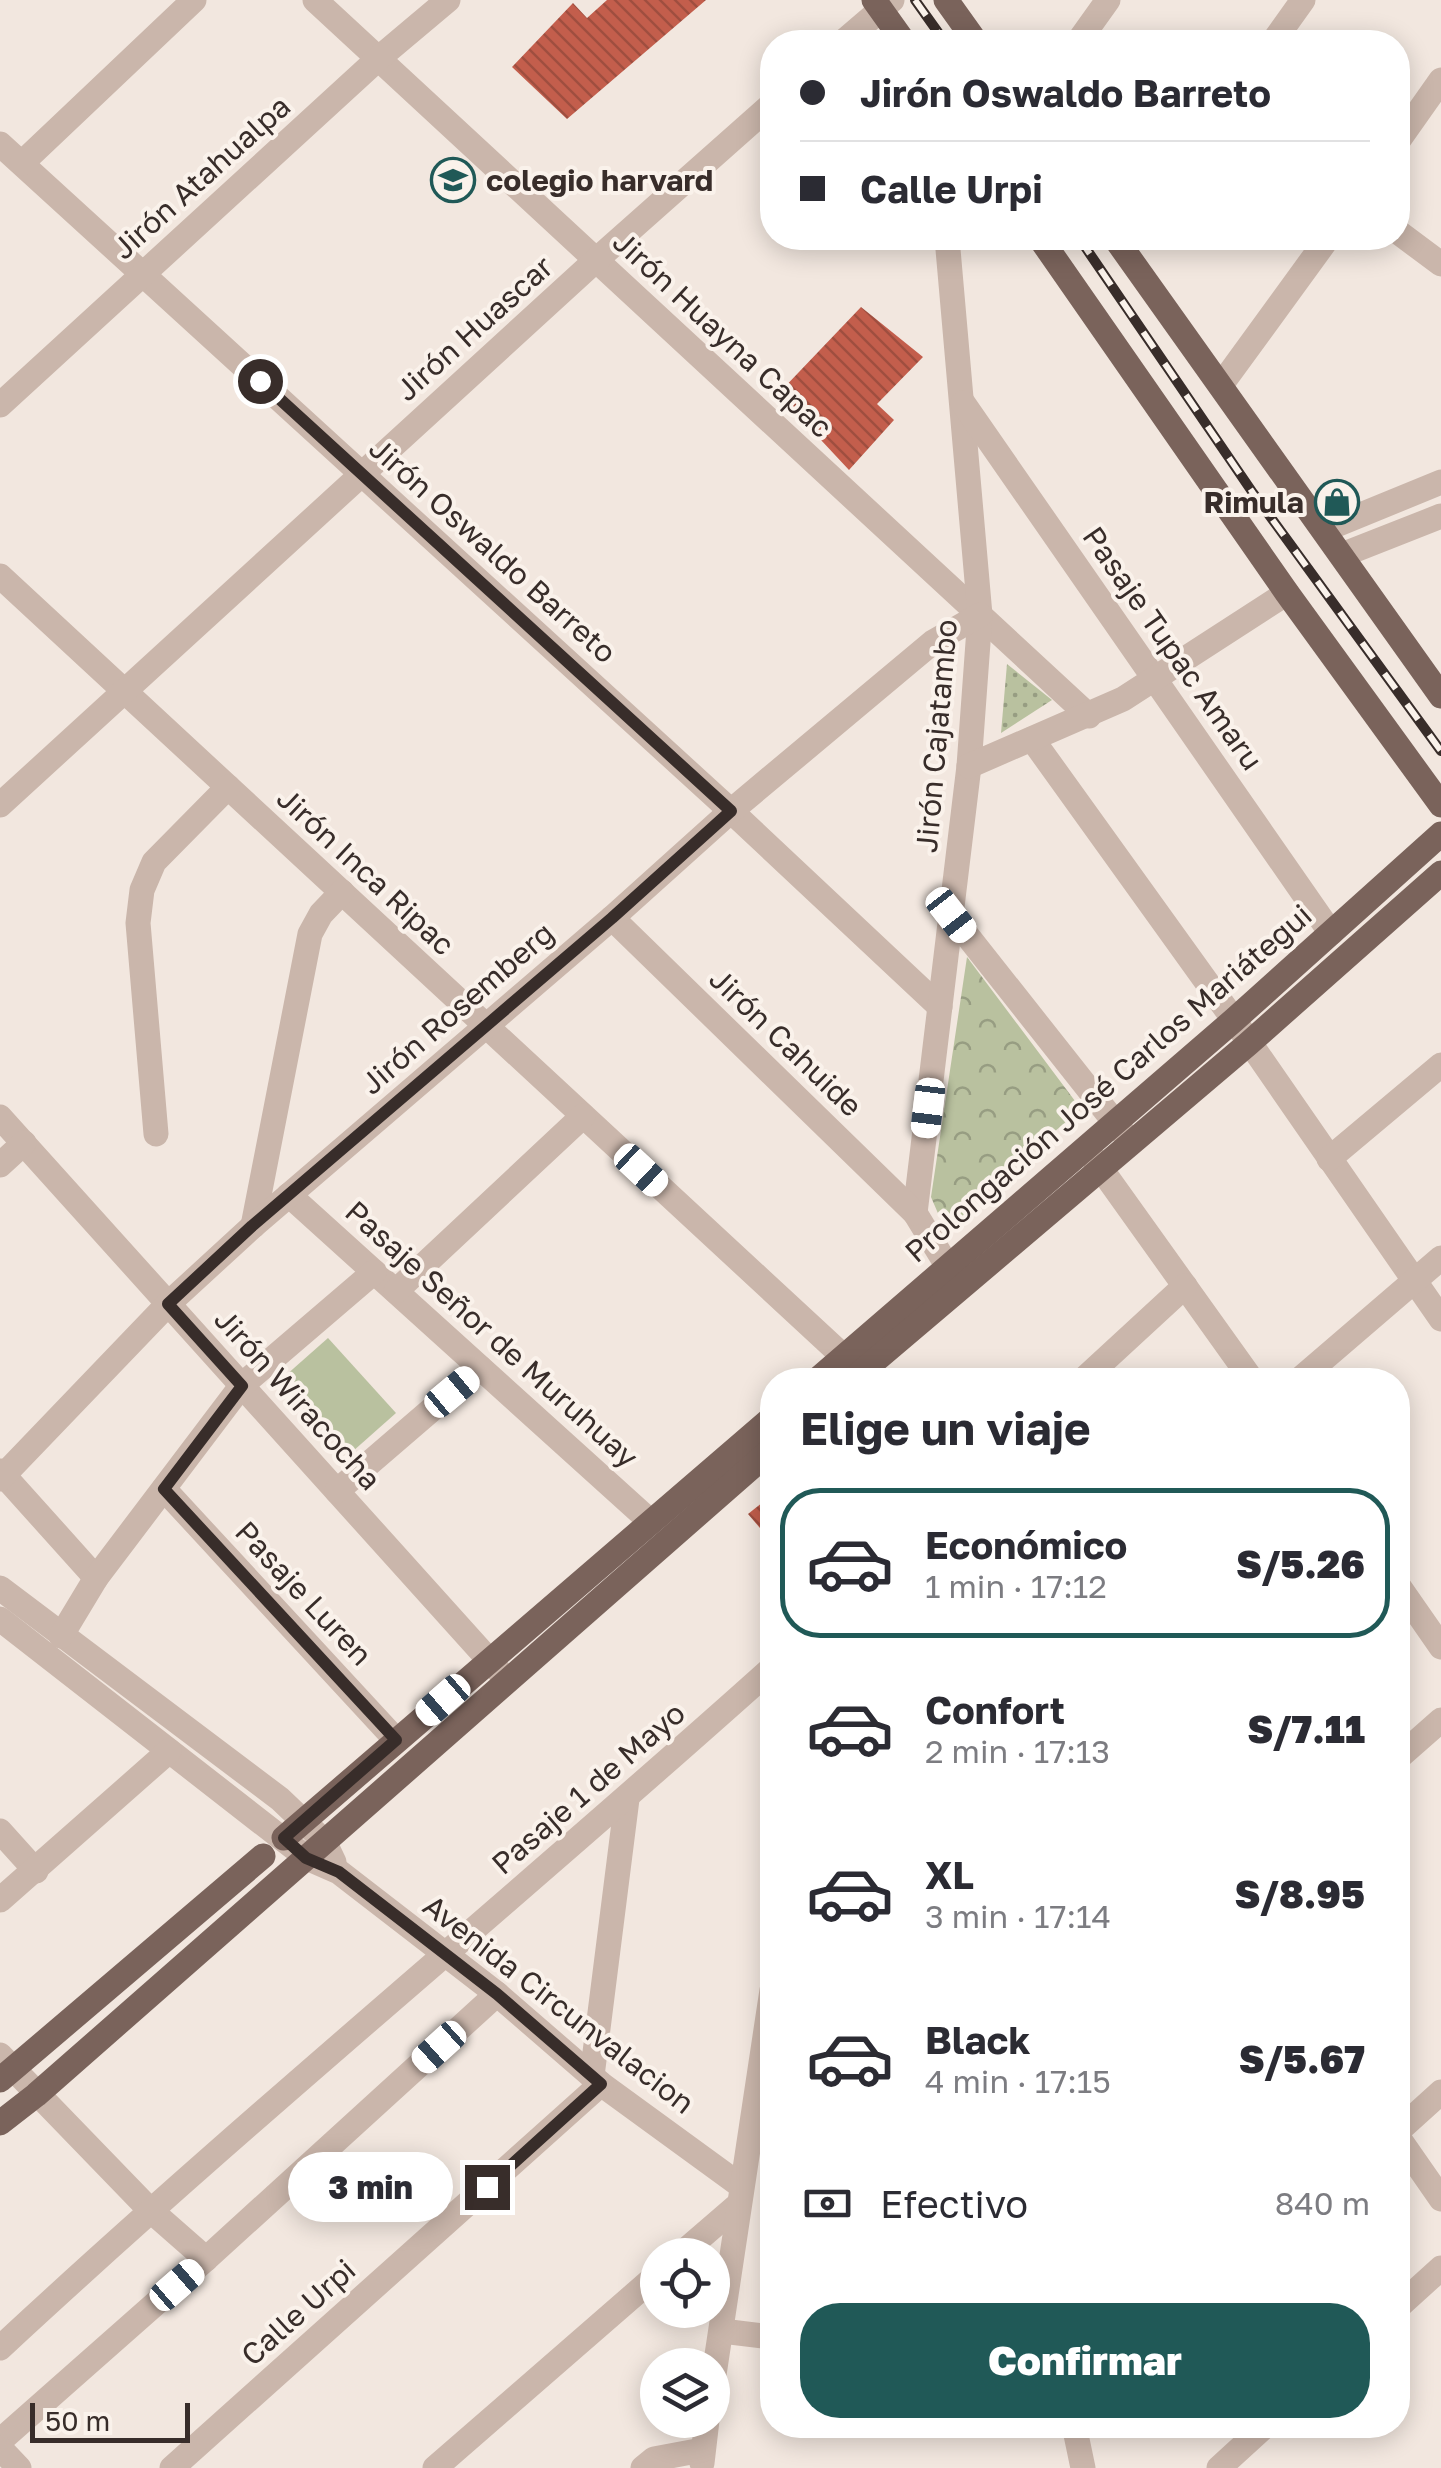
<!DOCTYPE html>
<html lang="es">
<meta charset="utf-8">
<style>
:root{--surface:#fff;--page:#f7f7f7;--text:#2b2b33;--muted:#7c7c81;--line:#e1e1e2;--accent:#205957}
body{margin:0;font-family:"Golos Text",sans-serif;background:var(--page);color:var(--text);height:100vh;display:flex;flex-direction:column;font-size:38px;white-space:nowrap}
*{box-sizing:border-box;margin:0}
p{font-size:32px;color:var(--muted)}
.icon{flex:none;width:55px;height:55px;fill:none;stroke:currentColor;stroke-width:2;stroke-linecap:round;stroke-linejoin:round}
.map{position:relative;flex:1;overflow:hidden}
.side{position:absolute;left:760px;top:1368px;width:650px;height:1070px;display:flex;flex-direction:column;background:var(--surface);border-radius:40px;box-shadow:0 5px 25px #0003}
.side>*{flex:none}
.banner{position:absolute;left:760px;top:30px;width:650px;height:220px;border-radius:40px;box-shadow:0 5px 25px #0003;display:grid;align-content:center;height:220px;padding:0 40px;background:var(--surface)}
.buttons{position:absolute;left:640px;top:2238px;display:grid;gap:20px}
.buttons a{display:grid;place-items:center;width:90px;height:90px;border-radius:50%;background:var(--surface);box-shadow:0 5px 25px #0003;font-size:50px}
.scale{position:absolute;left:30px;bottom:25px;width:160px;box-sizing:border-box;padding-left:10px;border:5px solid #382d2a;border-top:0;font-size:28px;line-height:35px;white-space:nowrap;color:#382d2a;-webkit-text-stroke:8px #faf2eb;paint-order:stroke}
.end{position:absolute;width:45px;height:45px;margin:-22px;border:12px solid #382d2a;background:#fff;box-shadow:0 0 0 5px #fff}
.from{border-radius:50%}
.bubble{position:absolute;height:70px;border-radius:35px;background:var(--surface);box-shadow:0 5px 25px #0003;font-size:32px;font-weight:800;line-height:70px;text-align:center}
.car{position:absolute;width:30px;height:60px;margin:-30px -15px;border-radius:12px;box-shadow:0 0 8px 2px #0007;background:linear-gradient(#fff 24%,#345 0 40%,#fff 0 76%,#345 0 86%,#fff 0)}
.banner b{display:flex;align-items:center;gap:35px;height:95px;font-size:38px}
.banner b+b{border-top:2px solid var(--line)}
.banner i{width:25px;height:25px;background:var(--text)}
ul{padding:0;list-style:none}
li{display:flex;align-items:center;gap:30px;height:150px;margin:0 20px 15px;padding:0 20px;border:5px solid transparent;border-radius:40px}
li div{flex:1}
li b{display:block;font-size:38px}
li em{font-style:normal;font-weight:800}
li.current{border-color:var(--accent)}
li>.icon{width:90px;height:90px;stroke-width:1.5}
h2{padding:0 40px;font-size:45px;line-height:120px}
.pay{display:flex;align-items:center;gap:25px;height:110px;padding:0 40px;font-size:38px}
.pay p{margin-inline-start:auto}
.cta{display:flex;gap:20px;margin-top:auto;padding:20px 40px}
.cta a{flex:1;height:115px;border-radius:40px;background:var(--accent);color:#fff;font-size:40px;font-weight:800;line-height:115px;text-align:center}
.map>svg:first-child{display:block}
.grass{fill:url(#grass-dots)}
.park{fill:url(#park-crowns)}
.pitch{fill:#b9c19f}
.building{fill:url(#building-back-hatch)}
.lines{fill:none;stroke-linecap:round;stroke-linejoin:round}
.minor{stroke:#cab6ab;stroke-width:25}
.major{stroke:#7a635b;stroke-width:25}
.rail-casing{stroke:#382d2a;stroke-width:10}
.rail{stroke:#faf2eb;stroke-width:6;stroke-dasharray:19;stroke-linecap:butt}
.route{stroke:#382d2a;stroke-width:12}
.labels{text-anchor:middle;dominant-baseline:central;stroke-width:8;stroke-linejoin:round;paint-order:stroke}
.street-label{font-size:30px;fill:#382d2a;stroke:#faf2eb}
.poi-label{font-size:30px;font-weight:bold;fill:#382d2a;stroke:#faf2eb;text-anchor:start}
</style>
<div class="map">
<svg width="1441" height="2468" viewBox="0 0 1441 2468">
<defs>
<pattern id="grass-dots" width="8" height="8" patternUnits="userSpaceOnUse" patternTransform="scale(2.5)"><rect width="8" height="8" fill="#b9c19f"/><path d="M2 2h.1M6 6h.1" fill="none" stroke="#979d82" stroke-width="1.8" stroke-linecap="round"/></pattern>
<pattern id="park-crowns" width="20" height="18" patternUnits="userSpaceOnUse" patternTransform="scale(2.5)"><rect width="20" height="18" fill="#b9c19f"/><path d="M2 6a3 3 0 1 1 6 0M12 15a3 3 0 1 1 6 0" fill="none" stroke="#979d82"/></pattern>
<pattern id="building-back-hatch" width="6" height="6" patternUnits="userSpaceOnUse" patternTransform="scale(2.5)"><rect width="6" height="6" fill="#c35e4c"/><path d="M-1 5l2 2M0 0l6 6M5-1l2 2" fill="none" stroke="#9f4e3f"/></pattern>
</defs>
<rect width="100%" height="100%" fill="#f2e7df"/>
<!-- grass -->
<path class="grass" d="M1007,664L1052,700L1001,733Z"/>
<!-- park -->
<path class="park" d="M967,957L1081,1109L971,1203L972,1213L964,1223L943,1225L931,1197Z"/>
<!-- pitch -->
<path class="pitch" d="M328,1338L396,1413L352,1452L285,1376Z"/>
<!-- building -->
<g class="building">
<path d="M607,0H706L567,119L512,67L573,3L587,18Z"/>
<path d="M861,307L923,357L877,404L894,420L849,470L778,394Z"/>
<path d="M772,1495V1542L748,1514Z"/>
</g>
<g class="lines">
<!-- minor -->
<g class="minor">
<path d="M315,0L1089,716"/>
<path d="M843,42L892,0"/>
<path d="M1078,42L1108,0"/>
<path d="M1273,42L1303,0"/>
<path d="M1398,141L1441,80"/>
<path d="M0,144L731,811L940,1007"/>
<path d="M22,163L194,0"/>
<path d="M1398,232L1441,264"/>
<path d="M947,238L980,615L969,766L915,1213L959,1285"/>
<path d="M1221,385L1328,238"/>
<path d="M963,403L1331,933"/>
<path d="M0,405L379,58L448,0"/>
<path d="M1324,530L1441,482"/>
<path d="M1342,555L1441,516"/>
<path d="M0,576L844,1357L854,1372"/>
<path d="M1032,739L1234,1020L1441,1319"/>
<path d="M969,766L1123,699L1287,593"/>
<path d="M0,805L595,261L772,104"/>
<path d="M951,915L1128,1139"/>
<path d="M612,918L915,1213"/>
<path d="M0,1117L507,1680"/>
<path d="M156,1134L138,923L142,890L154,862L228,787"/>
<path d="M1089,1152L1252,1380"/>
<path d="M1329,1159L1441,1065"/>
<path d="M0,1165L24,1143"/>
<path d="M289,1195L651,1522"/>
<path d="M253,1226L310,934L321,914L342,892"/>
<path d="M396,1291L583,1116"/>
<path d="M1083,1380L1185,1286"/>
<path d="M1299,1380L1441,1258"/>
<path d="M0,1471L96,1578"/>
<path d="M0,1479L168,1304L253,1226L612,918L731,811L933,642L980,615"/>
<path d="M164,1489L396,1740"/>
<path d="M337,1491L480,1368"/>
<path d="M1398,1585L1441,1647"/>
<path d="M0,1588L280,1799L324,1841L334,1862"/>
<path d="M0,1619L307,1858L339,1872L497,1994L601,2084L741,2186"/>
<path d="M61,1636L96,1578L242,1385L374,1272"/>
<path d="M1398,1758L1441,1720"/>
<path d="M0,1831L36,1871"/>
<path d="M0,1900L169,1751"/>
<path d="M0,2055L149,2209L206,2259"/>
<path d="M592,2076L627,1799"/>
<path d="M1398,2131L1441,2092"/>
<path d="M1398,2137L1441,2199"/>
<path d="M680,2255L738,2205"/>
<path d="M1398,2307L1441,2268"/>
<path d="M722,2331L772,2337"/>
<path d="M0,2348C251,2115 517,1897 772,1668"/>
<path d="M712,2388L772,1990"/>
<path d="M1074,2425L1083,2468"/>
<path d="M0,2441L206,2259L497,1994"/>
<path d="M0,2448L19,2468"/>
<path d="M702,2463L707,2420"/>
<path d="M172,2468L601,2084"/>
<path d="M435,2468L658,2274"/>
<path d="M643,2468L654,2459L702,2450"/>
<path d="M1219,2468L1266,2425"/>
</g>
<!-- major -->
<g class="major">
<path d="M874,0L904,42"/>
<path d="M946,0L976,42"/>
<path d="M1040,238L1287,593L1441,805"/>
<path d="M1115,238L1441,696"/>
<path d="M817,1380L1234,1020L1441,834"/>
<path d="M852,1380L1248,1044L1441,873"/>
<path d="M284,1838L772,1418"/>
<path d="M0,2080L263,1856"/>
<path d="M0,2123L36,2095L772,1449"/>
</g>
<defs>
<g id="rail">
<path d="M915,0L945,42"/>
<path d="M1079,238L1253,493L1441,751"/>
</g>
</defs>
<!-- rail casing -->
<use href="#rail" class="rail-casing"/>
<!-- rail -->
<use href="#rail" class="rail"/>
</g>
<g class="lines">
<!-- route -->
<path class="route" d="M260,381L731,811L612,918L252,1226L168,1304L242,1386L164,1489L396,1740L284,1838L306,1858L339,1872L497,1994L601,2084L487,2187"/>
</g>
<!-- icons -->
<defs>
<symbol id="school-ring" viewBox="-11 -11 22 22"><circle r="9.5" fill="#faf2eb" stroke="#205957" stroke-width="1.5"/><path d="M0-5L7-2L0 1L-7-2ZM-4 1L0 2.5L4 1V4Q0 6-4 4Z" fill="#205957"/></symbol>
<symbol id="shop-ring" viewBox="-11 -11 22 22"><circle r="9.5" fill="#faf2eb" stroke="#205957" stroke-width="1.5"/><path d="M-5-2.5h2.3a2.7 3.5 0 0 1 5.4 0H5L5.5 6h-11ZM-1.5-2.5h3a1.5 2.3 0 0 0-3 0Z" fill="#205957"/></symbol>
</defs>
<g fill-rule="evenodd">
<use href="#school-ring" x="428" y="155" width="50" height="50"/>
<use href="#shop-ring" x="1312" y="477" width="50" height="50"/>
</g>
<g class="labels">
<!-- street labels -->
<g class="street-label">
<text transform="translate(201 177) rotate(-42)">Jirón Atahualpa</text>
<text transform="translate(474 328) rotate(-42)">Jirón Huascar</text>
<text transform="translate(723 334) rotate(43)">Jirón Huayna Capac</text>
<text transform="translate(493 550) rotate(42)">Jirón Oswaldo Barreto</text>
<text transform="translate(1173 648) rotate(55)">Pasaje Tupac Amaru</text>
<text transform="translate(936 736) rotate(-85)">Jirón Cajatambo</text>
<text transform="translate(366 871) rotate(43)">Jirón Inca Ripac</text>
<text transform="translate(457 1008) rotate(-41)">Jirón Rosemberg</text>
<text transform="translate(786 1042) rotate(44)">Jirón Cahuide</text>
<text transform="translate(1108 1083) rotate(-41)">Prolongación José Carlos Mariátegui</text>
<text transform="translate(492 1334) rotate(42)">Pasaje Señor de Muruhuay</text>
<text transform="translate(298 1399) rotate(48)">Jirón Wiracocha</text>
<text transform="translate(304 1593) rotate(47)">Pasaje Luren</text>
<text transform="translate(588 1788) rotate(-41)">Pasaje 1 de Mayo</text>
<text transform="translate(559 2004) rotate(38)">Avenida Circunvalacion</text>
<text transform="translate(298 2312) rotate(-42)">Calle Urpi</text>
</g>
<!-- poi labels -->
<g class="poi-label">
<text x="486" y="180">colegio harvard</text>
<text x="1304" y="502" text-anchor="end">Rimula</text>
</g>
</g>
</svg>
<div class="buttons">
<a><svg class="icon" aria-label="locate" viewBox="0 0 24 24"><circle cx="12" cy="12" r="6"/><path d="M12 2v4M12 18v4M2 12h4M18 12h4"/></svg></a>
<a><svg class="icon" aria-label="layers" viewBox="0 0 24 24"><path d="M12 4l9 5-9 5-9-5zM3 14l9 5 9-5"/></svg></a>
</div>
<div class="scale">50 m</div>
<i class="end from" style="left:260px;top:381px"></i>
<i class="end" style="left:487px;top:2187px"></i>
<div class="bubble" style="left:288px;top:2152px;width:165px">3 min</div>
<i class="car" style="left:951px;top:915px;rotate:142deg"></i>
<i class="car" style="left:928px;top:1108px;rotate:187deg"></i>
<i class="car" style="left:641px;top:1170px;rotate:133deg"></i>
<i class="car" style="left:452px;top:1392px;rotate:50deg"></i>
<i class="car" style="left:443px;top:1700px;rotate:229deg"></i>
<i class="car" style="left:439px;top:2047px;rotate:228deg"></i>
<i class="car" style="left:177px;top:2285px;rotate:49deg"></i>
<div class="banner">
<b><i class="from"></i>Jirón Oswaldo Barreto</b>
<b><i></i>Calle Urpi</b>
</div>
<section class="side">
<h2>Elige un viaje</h2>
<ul>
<li class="current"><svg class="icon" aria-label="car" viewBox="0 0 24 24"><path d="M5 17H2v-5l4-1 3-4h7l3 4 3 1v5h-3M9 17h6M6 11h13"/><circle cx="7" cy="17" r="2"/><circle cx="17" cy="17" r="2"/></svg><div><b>Económico</b><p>1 min · 17:12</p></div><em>S/5.26</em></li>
<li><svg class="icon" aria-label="car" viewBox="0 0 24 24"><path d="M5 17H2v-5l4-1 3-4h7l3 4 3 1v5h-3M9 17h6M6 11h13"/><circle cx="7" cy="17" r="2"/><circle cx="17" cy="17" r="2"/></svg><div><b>Confort</b><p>2 min · 17:13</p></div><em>S/7.11</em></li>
<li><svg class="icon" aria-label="car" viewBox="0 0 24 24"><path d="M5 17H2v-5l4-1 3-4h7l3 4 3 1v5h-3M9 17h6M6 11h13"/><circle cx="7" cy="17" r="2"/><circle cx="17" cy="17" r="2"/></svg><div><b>XL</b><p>3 min · 17:14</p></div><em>S/8.95</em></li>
<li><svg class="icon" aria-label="car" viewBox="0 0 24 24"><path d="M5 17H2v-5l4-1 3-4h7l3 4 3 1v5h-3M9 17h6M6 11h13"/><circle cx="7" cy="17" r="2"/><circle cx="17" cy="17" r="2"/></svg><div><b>Black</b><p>4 min · 17:15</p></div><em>S/5.67</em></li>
</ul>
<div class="pay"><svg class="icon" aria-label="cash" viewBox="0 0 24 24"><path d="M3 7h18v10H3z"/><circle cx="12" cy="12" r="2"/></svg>Efectivo<p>840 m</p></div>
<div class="cta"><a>Confirmar</a></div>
</section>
</div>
